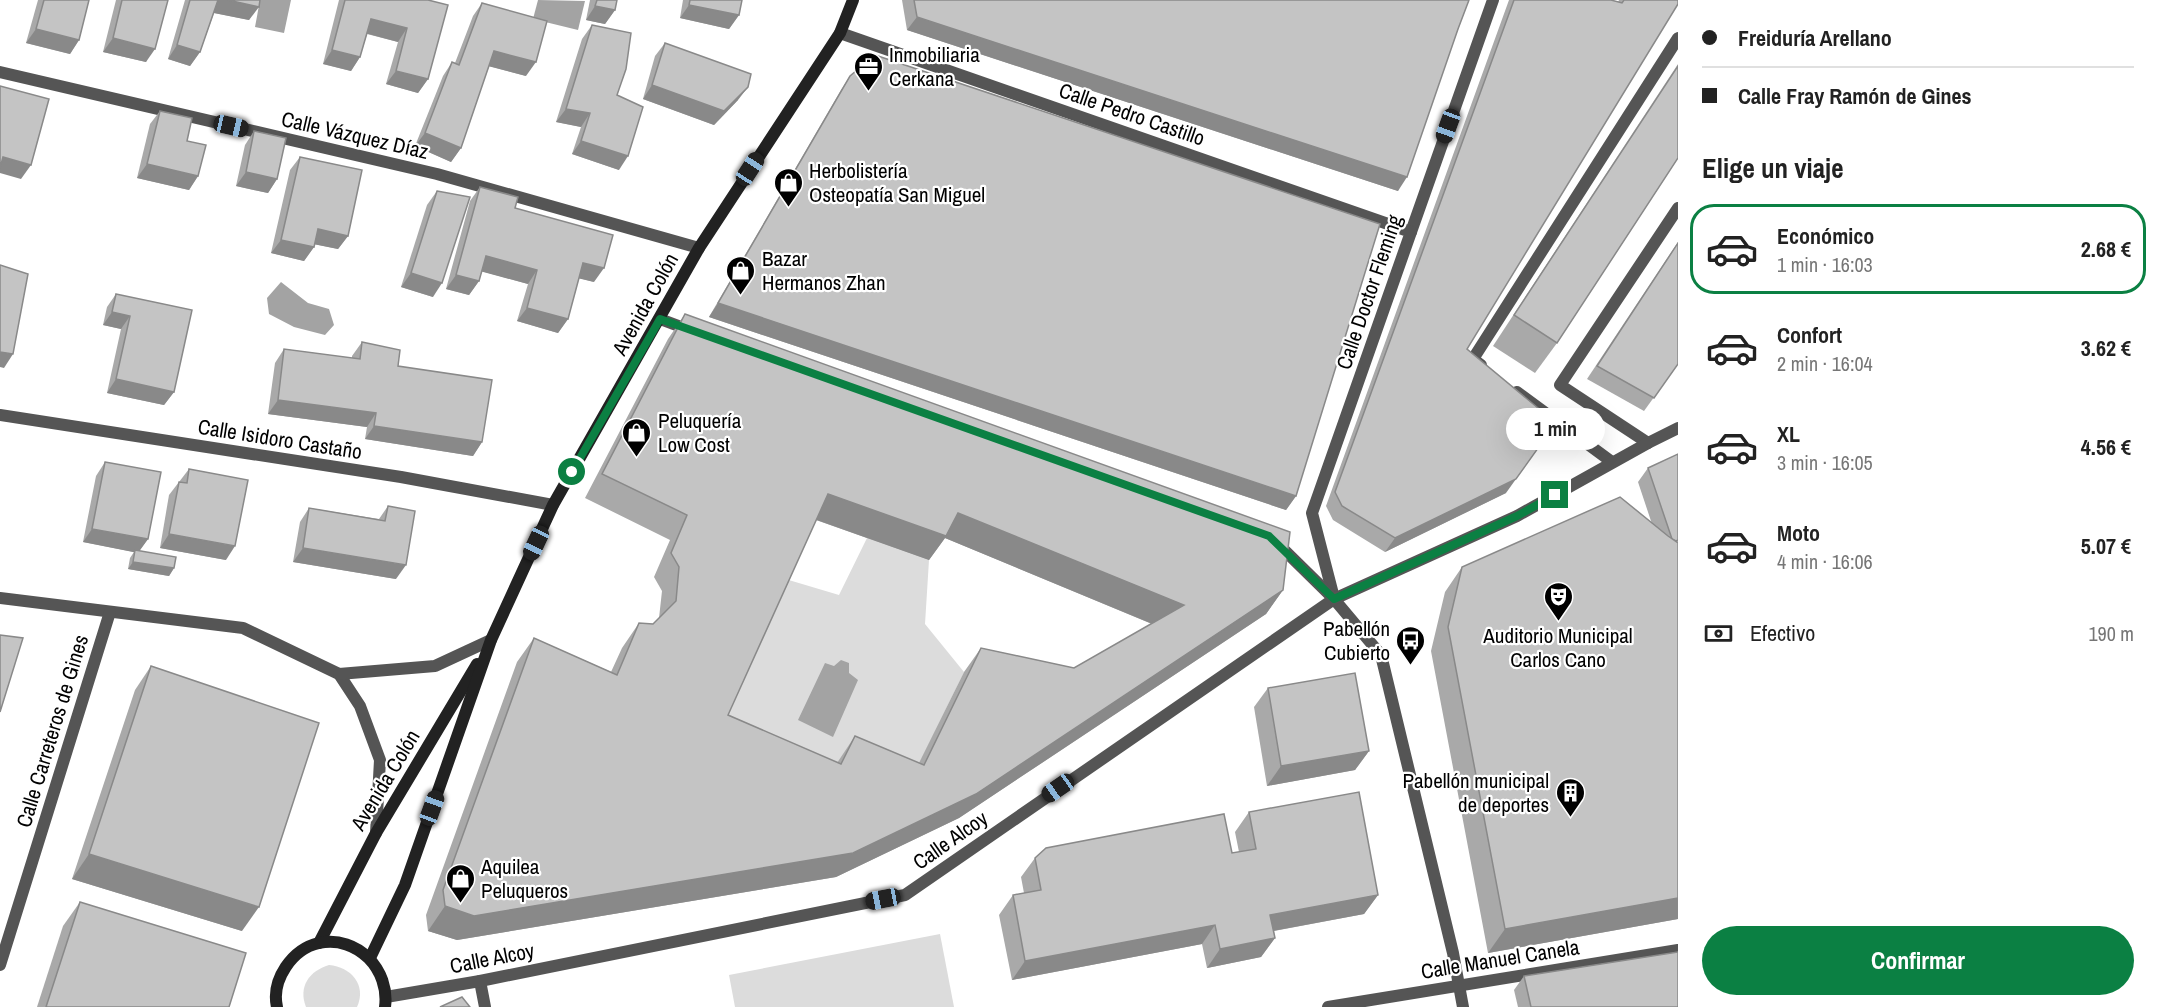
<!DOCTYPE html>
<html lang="es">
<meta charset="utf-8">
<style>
:root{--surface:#fff;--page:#f2f2f2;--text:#222;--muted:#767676;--line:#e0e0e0;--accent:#0b8043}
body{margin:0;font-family:"Archivo Narrow",sans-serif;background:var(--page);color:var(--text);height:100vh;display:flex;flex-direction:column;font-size:22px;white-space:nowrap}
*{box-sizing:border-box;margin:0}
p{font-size:20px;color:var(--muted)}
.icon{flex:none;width:33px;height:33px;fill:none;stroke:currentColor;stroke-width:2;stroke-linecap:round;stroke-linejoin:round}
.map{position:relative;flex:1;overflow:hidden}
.panel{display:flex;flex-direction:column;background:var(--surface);width:480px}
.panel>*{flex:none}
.banner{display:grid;align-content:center;height:132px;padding:0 24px;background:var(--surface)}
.end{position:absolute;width:27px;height:27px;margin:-14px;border:8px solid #0b8043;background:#fff;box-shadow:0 0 0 3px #fff}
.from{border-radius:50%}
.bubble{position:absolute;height:42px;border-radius:21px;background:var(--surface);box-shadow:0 6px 24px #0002;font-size:20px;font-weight:700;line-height:42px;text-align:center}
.car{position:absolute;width:18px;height:36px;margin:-18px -9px;border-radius:8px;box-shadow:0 0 4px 2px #0007;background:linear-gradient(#222 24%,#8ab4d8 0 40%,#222 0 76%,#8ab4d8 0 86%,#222 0)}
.banner b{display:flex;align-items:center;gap:21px;height:57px;font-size:22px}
.banner b+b{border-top:2px solid var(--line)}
.banner i{width:15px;height:15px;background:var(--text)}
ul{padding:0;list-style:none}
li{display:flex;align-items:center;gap:18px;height:90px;margin:0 12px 9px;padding:0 12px;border:3px solid transparent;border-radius:24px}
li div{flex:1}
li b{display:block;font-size:22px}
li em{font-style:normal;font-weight:700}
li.selected{border-color:var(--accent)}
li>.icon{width:54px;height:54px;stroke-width:1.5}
h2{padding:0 24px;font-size:27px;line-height:72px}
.pay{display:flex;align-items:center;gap:15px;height:66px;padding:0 24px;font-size:22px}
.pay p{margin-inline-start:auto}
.action{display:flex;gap:12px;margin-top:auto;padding:12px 24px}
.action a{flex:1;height:69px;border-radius:36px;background:var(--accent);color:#fff;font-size:24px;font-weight:700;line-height:69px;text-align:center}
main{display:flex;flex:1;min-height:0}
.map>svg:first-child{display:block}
.green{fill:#dcdcdc}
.water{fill:#a3a3a3}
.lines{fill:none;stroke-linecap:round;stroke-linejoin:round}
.lane{stroke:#555;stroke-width:12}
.street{stroke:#555;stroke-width:12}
.secondary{stroke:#222;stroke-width:12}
.wall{fill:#a9a9a9;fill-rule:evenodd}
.shaded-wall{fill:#898989}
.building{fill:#c4c4c4;stroke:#898989;stroke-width:1.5;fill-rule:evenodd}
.route{stroke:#0b8043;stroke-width:8}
.labels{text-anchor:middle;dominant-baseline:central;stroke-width:4.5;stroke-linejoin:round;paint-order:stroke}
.poi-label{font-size:21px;fill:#000;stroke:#fff;text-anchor:start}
.street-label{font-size:21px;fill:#000;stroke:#fff}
</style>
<main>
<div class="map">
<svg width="1678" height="1007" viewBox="0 0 1678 1007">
<rect width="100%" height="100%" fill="#fff"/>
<!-- green -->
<g class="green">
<path d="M867,538L929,560L925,624L964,672L907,789L824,788L711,739L782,578L839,595Z"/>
<path d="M940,934L954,1007H735L729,975Z"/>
<path d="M329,965C351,967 367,985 357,1007H306C298,987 309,971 329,965Z"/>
</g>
<!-- water -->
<g class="water">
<path d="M260,0H291L284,33L255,27Z"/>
<path d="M538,0L585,1L578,30L533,19Z"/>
<path d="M281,282L308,303L329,309L334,325L325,335L294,327L269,314L267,298Z"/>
<path d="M841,660L849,663V673L858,680L833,737L798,720L825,663L834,666Z"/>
</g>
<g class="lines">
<!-- lane -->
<g class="lane">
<path d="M1411,232L1493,0"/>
<path d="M1481,365L1473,359L1678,38"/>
<path d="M1517,392L1612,462"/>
</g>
<!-- street -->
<g class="street">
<path d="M840,33L1411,232L1312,513L1334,598"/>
<path d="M0,72L437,174L699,248"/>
<path d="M660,319L692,331"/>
<path d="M0,415L401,477L553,505"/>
<path d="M1648,443L1560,385L1678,208"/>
<path d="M1275,541L1334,599L1381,655L1453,953L1463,1007"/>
<path d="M0,598L243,628L339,674L360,706L380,760L376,833"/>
<path d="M339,674L435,666L491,640"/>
<path d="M0,965L110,612"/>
<path d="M480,981L485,1007"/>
<path d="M386,997L480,981L905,895L1334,599L1517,516L1648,443L1678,428"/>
<path d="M1328,1007L1678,950"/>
</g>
<!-- secondary -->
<g class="secondary">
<path d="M319,943L376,833L477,664"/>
<path d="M370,958L405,885L491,640L553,505L699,248L840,33L853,0"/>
<path d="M277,1007C271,980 292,949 319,943C358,935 390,970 385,1007"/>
</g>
</g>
<!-- wall -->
<g class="wall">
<path d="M38,0H89L79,40L70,54L26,43Z"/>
<path d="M116,0H168L146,62L103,52Z"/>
<path d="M185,0H260L249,20L214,13L200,52L190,66L168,59Z"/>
<path d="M339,0H428V79L418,93L386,84L398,42L367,34L360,57L351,71L323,64Z"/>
<path d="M590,0H617L615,10L605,24L586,20Z"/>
<path d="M683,0H742L739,15L729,29L680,18Z"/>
<path d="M902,0H1469L1398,191L907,30Z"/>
<path d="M1509,0H1611L1618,2L1619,0H1678L1467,349L1506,493L1385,552L1333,520L1326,506Z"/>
<path d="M482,3L526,76L489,66L461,148L451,162L415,146L443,76L452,62L455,63L473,16Z"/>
<path d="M592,25L617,95L619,170L572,154L581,127L556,122L582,39Z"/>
<path d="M665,43L738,100L714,125L643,99L655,56Z"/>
<path d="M1678,64V158L1557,343L1535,373L1493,346Z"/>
<path d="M850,76L1296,496L1286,510L709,317L841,90Z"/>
<path d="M160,111L198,176L189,190L137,178L150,124Z"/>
<path d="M254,131L277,179L268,193L236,186L245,145Z"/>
<path d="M300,157L348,236L338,249L314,244V247L304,261L271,253L290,170Z"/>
<path d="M480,187L515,208L594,282L579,278L568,319L558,333L517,321L528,284L481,271L479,281L469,295L446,289L470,201Z"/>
<path d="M437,191L433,297L401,287L427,205Z"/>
<path d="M1678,242V364L1644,411L1587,379Z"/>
<path d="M116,294L174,392L164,405L107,393L121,329L103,325L107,307Z"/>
<path d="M685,314L1283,590L1266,614L959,818L836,877L457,940L428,931L426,915L517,662L534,638L611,672L622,648L639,623L653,624L659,618L662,591L654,577L670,540L585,498L668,339ZM816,520L929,560L945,538L1152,624L1074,668L981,648L964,672L919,763L855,736L837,763L728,715Z"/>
<path d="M362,342L398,366L482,442L473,456L365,439L367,427L268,414L275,363L284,349L352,358V356Z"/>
<path d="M1678,454V919L1488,953L1431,651L1445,592L1462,567L1652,524L1638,482L1648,468Z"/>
<path d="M105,462L148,539L139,551L174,568L169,576L128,569L130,558L134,552L83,542L96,476Z"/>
<path d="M189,469L226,560L160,548L169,495Z"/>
<path d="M388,506L396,579L293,562L300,522L309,508L379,519Z"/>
<path d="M151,666L242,931L72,879L135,690Z"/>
<path d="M1268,688L1369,751L1355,770L1267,786L1254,707Z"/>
<path d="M1249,812L1378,895L1364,914L1274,931L1275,938L1261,957L1207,968L1202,944L1012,980L999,915L1013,895L1024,893L1021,877L1035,858L1232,853L1239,852L1235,832Z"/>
<path d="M80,902L229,1007H37L63,926Z"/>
<path d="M1524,976L1678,1007H1518L1514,990Z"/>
</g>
<!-- shaded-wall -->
<g class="shaded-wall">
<path d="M217,0H228L259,7L249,20L209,12Z"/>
<path d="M689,5L739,15L729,29L680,18Z"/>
<path d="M595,6L615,10L605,24L586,20Z"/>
<path d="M917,17L1407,177L1398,191L907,30Z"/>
<path d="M371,19L407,28L398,42L361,32Z"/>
<path d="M36,29L79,40L70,54L26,43Z"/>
<path d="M113,38L155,49L146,62L103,52Z"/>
<path d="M177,45L200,52L190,66L168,59Z"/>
<path d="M332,50L360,57L351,71L323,64Z"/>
<path d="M494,51L536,62L526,76L484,65Z"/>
<path d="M396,71L428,79L418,93L386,84Z"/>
<path d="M652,85L748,87L738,100L714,125L643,99Z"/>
<path d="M566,109L590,113L581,127L556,122Z"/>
<path d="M425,133L461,148L451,162L415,146Z"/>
<path d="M581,141L628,156L619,170L572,154Z"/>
<path d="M3,157L31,165L21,179L0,173V162Z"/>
<path d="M147,164L198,176L189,190L137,178Z"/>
<path d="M246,172L277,179L268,193L236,186Z"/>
<path d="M318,229L348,236L338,249L308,243Z"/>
<path d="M281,240L314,247L304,261L271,253Z"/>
<path d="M486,256L537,270L528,284L476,270Z"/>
<path d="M583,263L604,268L594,282L573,277Z"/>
<path d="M411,273L442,283L433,297L401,287Z"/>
<path d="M456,275L479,281L469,295L446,289Z"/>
<path d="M718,303L1296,496L1286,510L709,317Z"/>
<path d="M527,308L568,319L558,333L517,321Z"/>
<path d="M112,312L130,316L121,329L103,325Z"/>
<path d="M0,352L13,354L4,368L0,367Z"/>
<path d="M116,379L174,392L164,405L107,393Z"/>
<path d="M278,400L376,413L367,427L268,414Z"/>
<path d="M1556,423L1506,493L1385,552L1395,538Z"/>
<path d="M374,426L482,442L473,456L365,439Z"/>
<path d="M828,494L958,513L1184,605L1167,630L945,538L929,560L811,518Z"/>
<path d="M92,529L148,539L138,553L83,542Z"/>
<path d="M169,534L235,546L226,560L160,548Z"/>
<path d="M303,548L406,565L396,579L293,562Z"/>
<path d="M133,562L174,568L169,576L128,569Z"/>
<path d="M1283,590L1266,614L959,818L836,877L457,940L428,931L445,906L853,853Z"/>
<path d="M1369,751L1355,770L1267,786L1281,766Z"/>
<path d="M89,854L259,907L242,931L72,879Z"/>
<path d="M1378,895L1364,914L1257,934L1270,915Z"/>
<path d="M1678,898V919L1488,953L1505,929Z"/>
<path d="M1215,925L1202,944L1012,980L1025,961Z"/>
<path d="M1275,938L1261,957L1207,968L1220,949Z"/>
</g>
<!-- building -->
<g class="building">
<path d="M44,0H89L79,40L36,29Z"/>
<path d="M122,0H168L155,49L113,38Z"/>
<path d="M190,0H218L200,52L177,45Z"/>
<path d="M228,0H260L259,7Z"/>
<path d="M345,0H428L448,5L428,79L396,71L407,28L371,19L360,57L332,50Z"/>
<path d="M597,0H617L615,10L595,6Z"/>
<path d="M690,0H742L739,15L689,5Z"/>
<path d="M914,0H1469L1458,29L1407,177L917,17Z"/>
<path d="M1514,0H1611L1622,3L1624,0H1678V4L1467,349L1556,423L1516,479L1395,538L1342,506L1335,492Z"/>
<path d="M482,3L547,21L536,62L494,51L461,148L425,133L452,62L459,65Z"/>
<path d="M592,25L631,33L626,69L617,95L643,107L628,156L581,141L590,113L566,109Z"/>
<path d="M665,43L751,74L748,87L724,111L652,85Z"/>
<path d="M875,55L1380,224L1296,496L718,303L850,76Z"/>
<path d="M1678,66V158L1557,343L1514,315Z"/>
<path d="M0,86L49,99L31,165L3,157L0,168Z"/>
<path d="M160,111L192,118L187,141L206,145L198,176L147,164Z"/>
<path d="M254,131L286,138L277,179L246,172Z"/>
<path d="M300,157L362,170L348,236L318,229L314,247L281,240Z"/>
<path d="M480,187L518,197L515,208L613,235L604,268L583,263L568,319L527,308L537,270L486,256L479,281L456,275Z"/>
<path d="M437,191L470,197L442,283L411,273Z"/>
<path d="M1678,243V364L1654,398L1597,366Z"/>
<path d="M0,265L28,274L13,354L0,352Z"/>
<path d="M116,294L192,310L174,392L116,379L130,316L112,312Z"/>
<path d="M685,314L1290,532L1283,590L976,794L853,853L474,916L445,906L443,890L534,638L617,675L639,623L653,624L676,601L679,567L671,553L687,515L602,474ZM828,494L946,536L958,513L1184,605L1074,668L981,648L924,765L855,736L841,764L728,715Z"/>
<path d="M362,342L400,350L398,366L492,380L482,442L374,426L376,413L278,400L284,349L360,359Z"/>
<path d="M1678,454V540L1676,541L1672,539L1648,468Z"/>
<path d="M105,462L161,472L148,539L92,529Z"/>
<path d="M189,469L248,480L235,546L169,534L179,482L187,483Z"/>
<path d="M1620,497L1668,536L1678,543V898L1505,929L1448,627L1462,567Z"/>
<path d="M388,506L415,511L406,565L303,548L309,508L385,521Z"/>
<path d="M135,550L176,557L174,568L133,562Z"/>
<path d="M0,635L23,638L0,712Z"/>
<path d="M151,666L319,723L259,907L89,854Z"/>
<path d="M1355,673L1369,751L1281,766L1268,688Z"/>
<path d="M1359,792L1378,895L1270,915L1275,938L1220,949L1215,925L1025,961L1013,895L1041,890L1035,858L1046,848L1224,814L1232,853L1256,849L1249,812Z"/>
<path d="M80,902L246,953L229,1007H46Z"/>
<path d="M1678,952V1007H1531L1524,976Z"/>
<path d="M462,997L470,1007H440Z"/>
</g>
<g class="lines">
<!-- route -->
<path class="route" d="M572,472L660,319L1269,536L1334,599L1517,516L1555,495"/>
</g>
<!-- icons -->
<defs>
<symbol id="office-pin" viewBox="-11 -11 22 30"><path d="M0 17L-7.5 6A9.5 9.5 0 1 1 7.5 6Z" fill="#000" stroke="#fff"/><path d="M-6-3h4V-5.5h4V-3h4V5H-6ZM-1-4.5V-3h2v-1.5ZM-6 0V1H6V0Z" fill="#fff"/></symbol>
<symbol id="shop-pin" viewBox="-11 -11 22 30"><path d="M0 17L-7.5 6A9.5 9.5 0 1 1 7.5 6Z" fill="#000" stroke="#fff"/><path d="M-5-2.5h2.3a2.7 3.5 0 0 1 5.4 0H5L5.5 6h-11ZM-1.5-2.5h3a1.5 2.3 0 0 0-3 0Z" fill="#fff"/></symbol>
<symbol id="theatre-pin" viewBox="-11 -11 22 30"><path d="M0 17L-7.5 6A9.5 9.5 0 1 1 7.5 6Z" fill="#000" stroke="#fff"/><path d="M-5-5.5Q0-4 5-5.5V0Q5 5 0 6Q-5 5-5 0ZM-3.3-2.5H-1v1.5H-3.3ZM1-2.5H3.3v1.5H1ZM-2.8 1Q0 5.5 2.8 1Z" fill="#fff"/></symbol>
<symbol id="bus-pin" viewBox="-11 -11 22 30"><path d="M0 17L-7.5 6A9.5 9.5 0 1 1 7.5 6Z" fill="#000" stroke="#fff"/><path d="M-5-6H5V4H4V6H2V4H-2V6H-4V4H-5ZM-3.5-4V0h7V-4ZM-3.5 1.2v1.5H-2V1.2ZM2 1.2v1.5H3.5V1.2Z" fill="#fff"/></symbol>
<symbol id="building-pin" viewBox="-11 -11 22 30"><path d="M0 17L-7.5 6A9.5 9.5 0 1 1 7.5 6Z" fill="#000" stroke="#fff"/><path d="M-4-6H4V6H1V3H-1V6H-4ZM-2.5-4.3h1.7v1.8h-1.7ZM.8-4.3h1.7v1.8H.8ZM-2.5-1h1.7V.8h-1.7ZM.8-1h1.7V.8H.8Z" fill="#fff"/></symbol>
</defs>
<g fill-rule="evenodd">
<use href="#office-pin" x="852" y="50" width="33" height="45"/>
<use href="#shop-pin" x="772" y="166" width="33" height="45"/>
<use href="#shop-pin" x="724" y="254" width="33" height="45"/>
<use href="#shop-pin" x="620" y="416" width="33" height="45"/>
<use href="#theatre-pin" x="1542" y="580" width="33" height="45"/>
<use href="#bus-pin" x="1394" y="624" width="33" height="45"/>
<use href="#building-pin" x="1554" y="776" width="33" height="45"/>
<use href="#shop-pin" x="444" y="862" width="33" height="45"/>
</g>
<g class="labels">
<!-- poi labels -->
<g class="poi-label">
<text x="889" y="54">Inmobiliaria<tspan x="889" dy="24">Cerkana</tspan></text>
<text x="809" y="170">Herbolistería<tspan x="809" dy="24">Osteopatía San Miguel</tspan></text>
<text x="762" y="258">Bazar<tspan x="762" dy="24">Hermanos Zhan</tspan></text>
<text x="658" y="420">Peluquería<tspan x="658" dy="24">Low Cost</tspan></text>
<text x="1390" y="628" text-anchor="end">Pabellón<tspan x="1390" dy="24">Cubierto</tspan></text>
<text x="1558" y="635" text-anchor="middle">Auditorio Municipal<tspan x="1558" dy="24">Carlos Cano</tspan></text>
<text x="1549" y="780" text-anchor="end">Pabellón municipal<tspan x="1549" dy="24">de deportes</tspan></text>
<text x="481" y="866">Aquilea<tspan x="481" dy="24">Peluqueros</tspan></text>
</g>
<!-- street labels -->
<g class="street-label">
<text transform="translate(1132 114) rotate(19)">Calle Pedro Castillo</text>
<text transform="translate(355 135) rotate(13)">Calle Vázquez Díaz</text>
<text transform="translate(1369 292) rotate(-71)">Calle Doctor Fleming</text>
<text transform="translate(645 304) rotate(-61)">Avenida Colón</text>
<text transform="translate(280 439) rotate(9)">Calle Isidoro Castaño</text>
<text transform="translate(52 731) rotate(-73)">Calle Carreteros de Gines</text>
<text transform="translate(385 780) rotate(-59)">Avenida Colón</text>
<text transform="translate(950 840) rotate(-35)">Calle Alcoy</text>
<text transform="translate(492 958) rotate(-11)">Calle Alcoy</text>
<text transform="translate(1500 959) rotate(-9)">Calle Manuel Canela</text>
</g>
</g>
</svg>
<i class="end from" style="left:572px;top:472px"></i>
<i class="end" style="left:1555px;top:495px"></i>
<div class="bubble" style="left:1506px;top:408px;width:99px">1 min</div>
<i class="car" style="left:231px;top:126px;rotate:103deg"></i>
<i class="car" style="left:1448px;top:126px;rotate:200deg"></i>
<i class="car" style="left:750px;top:169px;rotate:33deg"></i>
<i class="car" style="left:536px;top:543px;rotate:205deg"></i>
<i class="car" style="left:1058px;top:788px;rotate:235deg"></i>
<i class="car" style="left:432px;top:808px;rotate:20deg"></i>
<i class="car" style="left:883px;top:899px;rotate:259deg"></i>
</div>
<section class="panel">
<div class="banner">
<b><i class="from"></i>Freiduría Arellano</b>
<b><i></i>Calle Fray Ramón de Gines</b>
</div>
<h2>Elige un viaje</h2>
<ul>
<li class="selected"><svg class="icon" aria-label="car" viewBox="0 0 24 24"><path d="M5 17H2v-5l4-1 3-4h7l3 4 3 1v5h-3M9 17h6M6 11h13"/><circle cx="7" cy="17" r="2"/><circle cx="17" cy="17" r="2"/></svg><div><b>Económico</b><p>1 min · 16:03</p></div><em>2.68 €</em></li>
<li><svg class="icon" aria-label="car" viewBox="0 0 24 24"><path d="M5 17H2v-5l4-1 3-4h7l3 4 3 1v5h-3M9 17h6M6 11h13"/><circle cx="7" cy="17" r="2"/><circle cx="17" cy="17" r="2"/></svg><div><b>Confort</b><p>2 min · 16:04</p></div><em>3.62 €</em></li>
<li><svg class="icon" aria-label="car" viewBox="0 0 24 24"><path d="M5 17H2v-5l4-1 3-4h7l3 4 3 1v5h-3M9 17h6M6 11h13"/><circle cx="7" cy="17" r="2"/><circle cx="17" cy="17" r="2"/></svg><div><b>XL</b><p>3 min · 16:05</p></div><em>4.56 €</em></li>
<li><svg class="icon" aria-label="car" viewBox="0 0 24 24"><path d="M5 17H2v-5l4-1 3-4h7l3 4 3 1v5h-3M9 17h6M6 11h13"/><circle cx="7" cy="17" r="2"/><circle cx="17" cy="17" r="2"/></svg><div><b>Moto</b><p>4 min · 16:06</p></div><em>5.07 €</em></li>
</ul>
<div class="pay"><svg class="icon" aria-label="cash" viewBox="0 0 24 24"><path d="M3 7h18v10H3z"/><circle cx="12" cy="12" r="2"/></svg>Efectivo<p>190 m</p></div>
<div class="action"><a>Confirmar</a></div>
</section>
</main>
